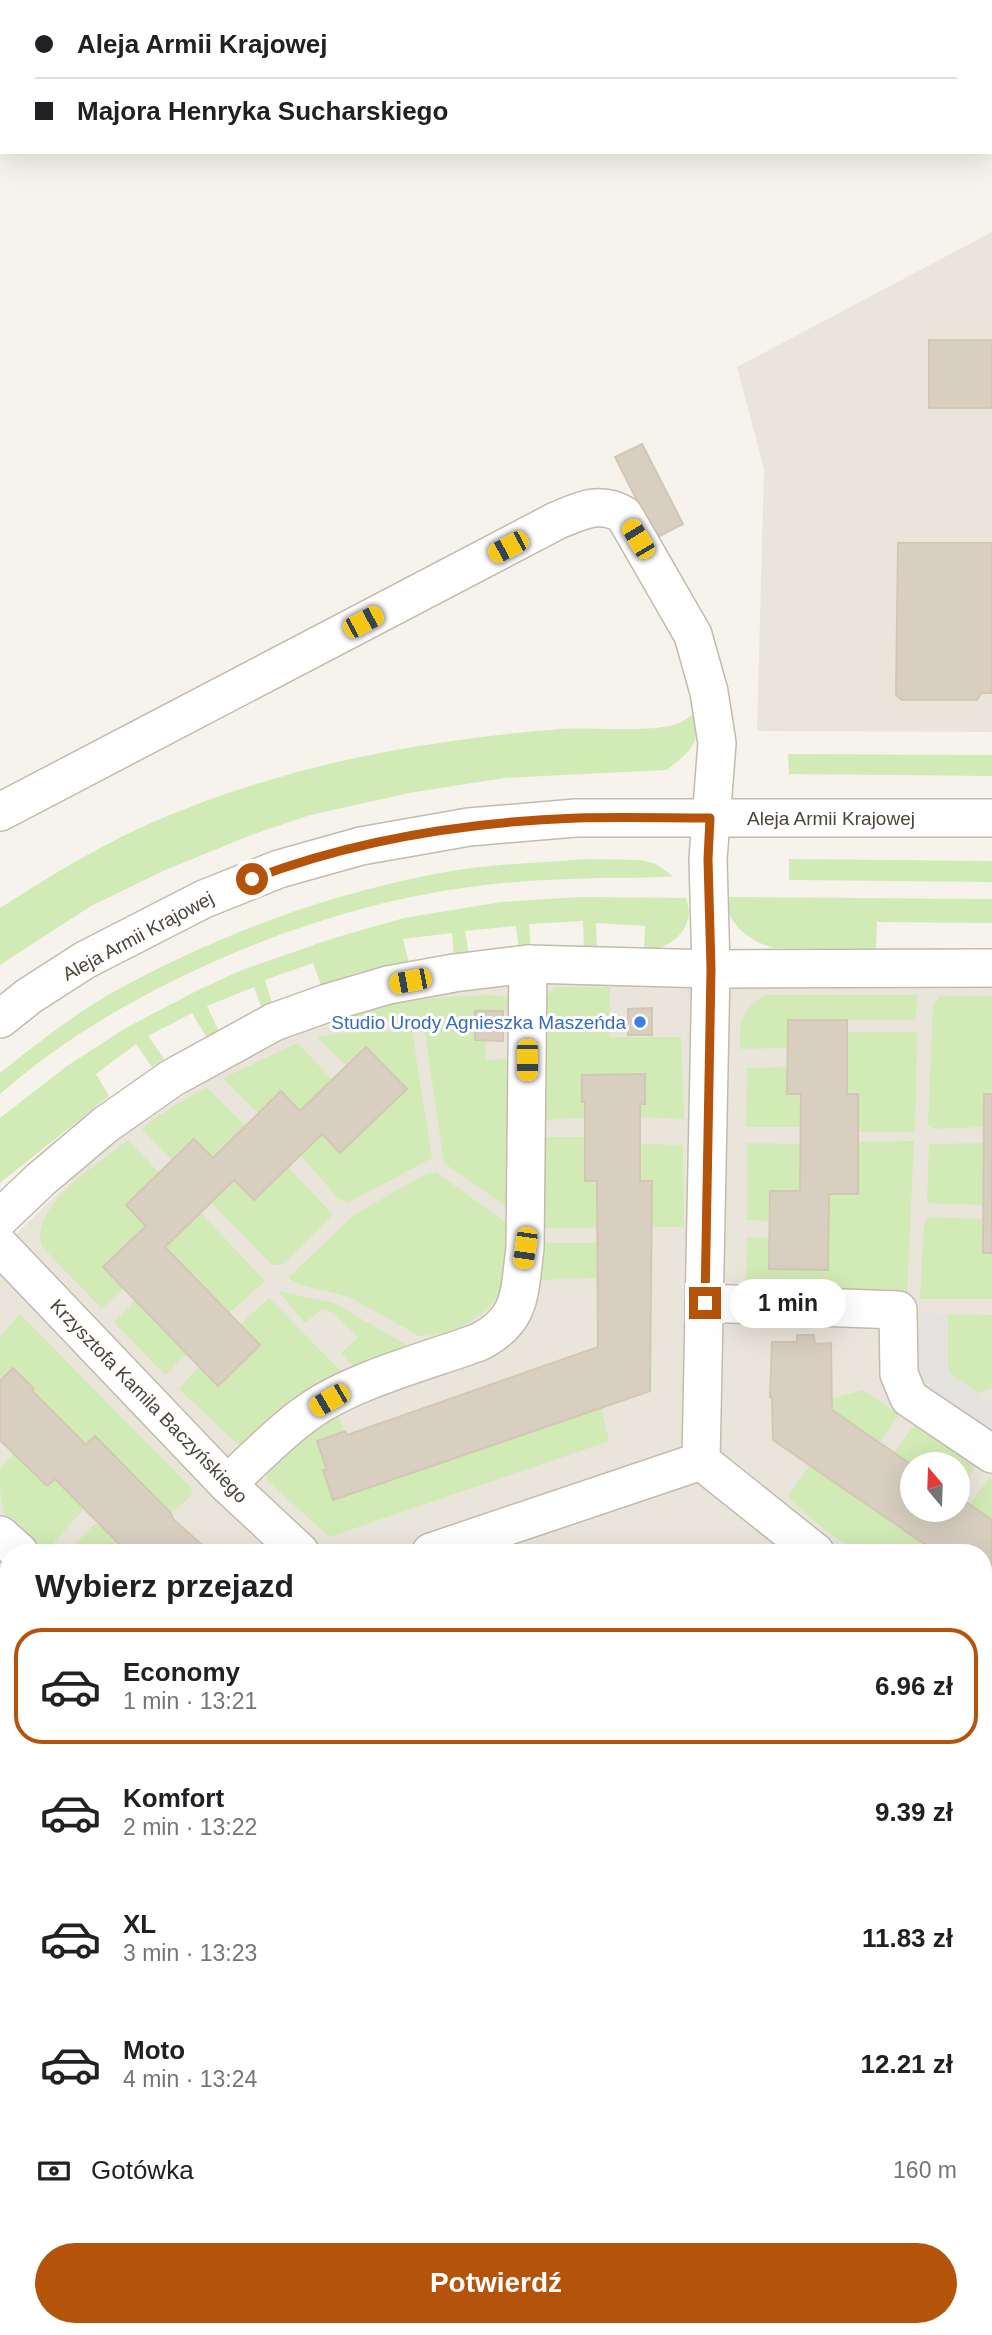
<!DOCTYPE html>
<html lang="pl">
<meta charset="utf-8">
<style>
:root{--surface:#fff;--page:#f6f6f6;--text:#202124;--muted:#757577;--line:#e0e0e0;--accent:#b45309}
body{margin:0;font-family:Helvetica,sans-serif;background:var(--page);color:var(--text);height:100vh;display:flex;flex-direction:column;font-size:26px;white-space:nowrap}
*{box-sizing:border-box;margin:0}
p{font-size:23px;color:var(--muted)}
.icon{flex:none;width:38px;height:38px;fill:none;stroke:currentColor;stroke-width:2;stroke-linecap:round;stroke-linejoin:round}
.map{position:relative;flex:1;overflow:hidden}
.drawer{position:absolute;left:0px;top:1544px;width:992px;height:793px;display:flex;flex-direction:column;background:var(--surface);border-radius:28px 28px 0 0;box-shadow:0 7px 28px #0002}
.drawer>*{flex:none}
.banner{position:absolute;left:0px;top:0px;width:992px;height:154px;box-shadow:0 7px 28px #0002;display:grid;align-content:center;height:154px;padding:0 35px;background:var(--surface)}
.needle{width:46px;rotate:341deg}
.fabs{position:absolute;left:900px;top:1452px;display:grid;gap:14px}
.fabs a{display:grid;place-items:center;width:70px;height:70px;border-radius:50%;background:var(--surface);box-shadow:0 7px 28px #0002;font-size:35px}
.end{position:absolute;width:32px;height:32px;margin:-16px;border:9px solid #b45309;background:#fff;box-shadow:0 0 0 4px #fff}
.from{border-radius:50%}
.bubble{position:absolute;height:49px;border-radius:24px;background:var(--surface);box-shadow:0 7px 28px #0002;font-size:23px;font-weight:600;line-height:49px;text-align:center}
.car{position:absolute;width:21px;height:42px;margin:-21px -10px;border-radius:9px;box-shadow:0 0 5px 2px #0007;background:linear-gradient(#f5c518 24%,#345 0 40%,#f5c518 0 76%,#345 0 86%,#f5c518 0)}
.banner b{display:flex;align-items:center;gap:24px;height:66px;font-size:26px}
.banner b+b{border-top:2px solid var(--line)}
.banner i{width:18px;height:18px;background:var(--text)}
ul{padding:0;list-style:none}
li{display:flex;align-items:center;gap:21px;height:116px;margin:0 14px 10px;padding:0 21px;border:4px solid transparent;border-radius:28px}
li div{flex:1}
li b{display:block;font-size:26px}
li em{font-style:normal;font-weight:600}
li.current{border-color:var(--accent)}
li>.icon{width:63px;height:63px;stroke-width:1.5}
h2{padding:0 35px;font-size:32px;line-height:84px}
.pay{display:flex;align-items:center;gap:18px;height:77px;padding:0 35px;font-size:26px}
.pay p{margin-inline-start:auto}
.button{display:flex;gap:14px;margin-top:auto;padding:14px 35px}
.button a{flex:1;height:80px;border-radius:42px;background:var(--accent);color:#fff;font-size:28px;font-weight:600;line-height:80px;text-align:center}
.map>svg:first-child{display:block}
.residential{fill:#eae5da;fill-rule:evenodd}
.education{fill:#efe8d6}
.green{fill:#d2eab5}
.parking{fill:#e5e3e0}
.building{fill:#d8cfc1;stroke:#d3c7b4;stroke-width:2}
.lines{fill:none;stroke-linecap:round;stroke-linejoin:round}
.minor-casing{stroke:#c2bbae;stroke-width:40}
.minor{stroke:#fff;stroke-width:37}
.route{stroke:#b45309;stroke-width:9}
.shop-dot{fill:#3f7fe0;stroke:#fff;stroke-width:2.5}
.labels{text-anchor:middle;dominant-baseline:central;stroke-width:6;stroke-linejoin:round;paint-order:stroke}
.street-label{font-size:19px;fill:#4b4439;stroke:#fff}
.shop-label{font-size:19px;fill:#366cbe;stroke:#fff;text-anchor:end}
</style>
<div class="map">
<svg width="992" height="2335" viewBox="0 0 992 2335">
<rect width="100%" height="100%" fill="#f6f3ec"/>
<!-- residential -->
<g class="residential">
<path d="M992,232V732L757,731L764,469L737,367Z"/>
<path d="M528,980H992V1704L984,1715V1552H9V2001L0,2009V1249L104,1149L283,1028L395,995ZM912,1465H957V1510H912Z"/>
</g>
<!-- education -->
<path class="education" d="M9,2178V2328H489L497,2335H0V2186Z"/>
<!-- green -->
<g class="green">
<path d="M695,713C702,744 689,752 667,770L504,778L409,793L310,815L251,835L163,871L91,906L0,965V908C39,883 78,859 119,838C211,793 312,764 413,747C462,739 511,733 560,729C593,727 647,733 677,724C683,722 689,717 695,713Z"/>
<path d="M788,754L992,755V776L789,774Z"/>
<path d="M588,859L642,860L656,864L673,876C640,879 606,877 572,879C534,880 494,883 456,889C304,911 115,992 0,1094V1073C38,1043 75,1013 117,990C216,936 324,895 435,874C485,864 537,863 588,859Z"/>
<path d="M789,859L992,861V882L789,880Z"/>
<path d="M579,897L686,898C697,929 672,947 644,953L645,926L596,923L597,950H584L583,921L529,924L531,951L519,952L516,926L465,931L469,956L454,958L452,933L403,939L409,963L356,973L321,985L313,963L265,980L273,1006L262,1009L254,987L207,1006L219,1031L207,1038L192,1013L148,1036L164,1059L152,1067L136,1044L96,1074L109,1096L0,1183V1118L67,1066L124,1029L198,990L242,970L334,938L404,918L501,902Z"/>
<path d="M726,897L992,899V923L877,922L876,949L773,948C748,940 727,925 726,897Z"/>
<path d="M555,987H610L609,1037H681L684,1119L640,1117V1104H645L644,1074L582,1075V1101L585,1102V1118L536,1120L537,1007Z"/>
<path d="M488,995L519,997L518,1011L475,1012V1040L486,1041L485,1060L513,1058L511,1210L444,1163L423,1020L378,1022L338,1020C386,1001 436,997 488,995Z"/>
<path d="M764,995H917L916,1020H788V1048L740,1049C739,1021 741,1011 764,995Z"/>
<path d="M940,996H992V1094L984,1095V1127L933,1129L928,1125L933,1005Z"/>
<path d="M412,1031L432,1158L347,1203L338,1198L300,1155L322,1134L340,1153L406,1089L366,1047L347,1066L317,1037L342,1033Z"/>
<path d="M847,1032H917L915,1132H858V1095L847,1094Z"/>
<path d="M297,1043L332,1079L300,1111L281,1091L258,1113L223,1078Z"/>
<path d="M787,1067V1094H801V1127H746L747,1068Z"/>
<path d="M206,1087L245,1126L213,1158L194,1139L172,1160L142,1129L158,1116Z"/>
<path d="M535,1137H585V1181H597L598,1228H534Z"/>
<path d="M128,1140L159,1173L126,1205L146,1226L103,1267L123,1288L102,1309L43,1248C25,1208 102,1161 128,1140Z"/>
<path d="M914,1141L907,1296L746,1288L747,1237L770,1238L829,1194H858V1142Z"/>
<path d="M747,1143L801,1144L800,1191H770V1221L747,1220Z"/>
<path d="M984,1143V1205L927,1203L929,1144Z"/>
<path d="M640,1144L683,1145L684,1227H652V1182L640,1181Z"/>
<path d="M288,1167L333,1215L282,1265H272L211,1202L234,1180L254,1200Z"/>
<path d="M436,1172L512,1227C504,1275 511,1303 461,1326C448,1332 434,1336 419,1336L350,1297L301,1285L288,1278L354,1215L424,1175Z"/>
<path d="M200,1212L265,1281L229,1313L165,1247Z"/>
<path d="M929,1217L984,1219L992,1253V1299H920L924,1222Z"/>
<path d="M535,1243H598V1278L537,1280Z"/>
<path d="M278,1291L334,1303L415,1350L376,1364L353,1366L341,1353L358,1338L334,1313L322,1309L305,1323Z"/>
<path d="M269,1298L345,1375L245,1451L179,1389L199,1366L218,1386L260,1346L240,1324Z"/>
<path d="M135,1300L187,1354L165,1375L114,1322Z"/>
<path d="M20,1314L192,1489L191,1496L171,1513L95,1437L86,1445L32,1391L34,1389L14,1368L0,1380V1337Z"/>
<path d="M948,1314L992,1315V1388L978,1393L952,1375L948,1367Z"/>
<path d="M863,1390L899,1415L880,1442L832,1410V1398Z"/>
<path d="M601,1408L609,1441L329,1537L267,1480L266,1470L318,1421L338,1414L344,1432L327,1470L323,1471L334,1500Z"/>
<path d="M915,1425L975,1467L957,1493V1465H912L894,1452Z"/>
<path d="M14,1454L46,1486L55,1479L84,1509L45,1552C37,1552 32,1548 25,1543C0,1522 0,1500 0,1468Z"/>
<path d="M810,1465L936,1552C920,1552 870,1556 858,1551C842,1544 797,1510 788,1496Z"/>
<path d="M990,1477L992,1478V1520L969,1505Z"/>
<path d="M97,1522L127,1552H67Z"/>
<path d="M984,1585L992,1591V1643L984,1637Z"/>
<path d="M0,1594L9,1601V1711L0,1717Z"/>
<path d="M0,1903H4L9,1908V2026L0,2035Z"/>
<path d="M992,2211V2335H878L889,2329L884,2328H984V2213Z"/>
<path d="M584,2328H855L842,2335H586Z"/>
</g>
<!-- parking -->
<path class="parking" d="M920,1313L948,1314V1367L952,1375L992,1403V1437L922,1388L918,1378Z"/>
<!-- building -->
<g class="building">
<rect x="929" y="340" width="63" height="68"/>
<path d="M642,444L683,524L656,538L615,457Z"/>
<path d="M898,543H992V693H981L977,700H902L896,695Z"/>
<path d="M652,1008V1035H628V1009Z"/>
<path d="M475,1011H503V1041L475,1040Z"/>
<path d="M788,1020H847V1094H858V1194H829L828,1270L769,1269L770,1191H800L801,1094H787Z"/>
<path d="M366,1047L407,1089L340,1153L322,1134L254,1200L234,1180L165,1247L260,1345L218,1386L103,1267L146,1226L126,1205L194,1139L213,1158L281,1091L300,1111Z"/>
<path d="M645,1074V1104H640V1181H652L650,1391L333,1500L323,1470H327L317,1441L345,1431L347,1435L598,1347L597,1181H585V1102H582V1075Z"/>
<path d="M984,1094H992V1253H983Z"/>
<path d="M797,1335H814L815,1344L831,1343L832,1410L912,1465V1510H957V1496L992,1520V1591L984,1585V1552H936L773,1440L772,1397H770L772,1342H797Z"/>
<path d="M13,1368L34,1389L32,1391L86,1445L95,1436L171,1513L173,1519L210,1552H127L55,1479L47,1486L0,1440V1381Z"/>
<path d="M3,1750L9,1755V1780L0,1791V1754Z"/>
<path d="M104,2328H216L210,2333L212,2335H111Z"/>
<path d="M240,2328H287L279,2335H248Z"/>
</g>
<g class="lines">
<defs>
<g id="minor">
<path d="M0,812L556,521C580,511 600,500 624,515L693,635L709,692L717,743L708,859L711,969L701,1461L815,1552"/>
<path d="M0,1019L29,996L85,960L204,899L279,869L361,846L469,827L576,818H992"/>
<path d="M0,1218L40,1180L105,1125L172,1078L274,1022L327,1003L388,985L454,973L528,964L711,969L992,968"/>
<path d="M0,1246L227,1484L300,1552"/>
<path d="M704,1303L898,1310L899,1374L909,1398L992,1454"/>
<path d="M227,1484C253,1461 278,1433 307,1413C350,1381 427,1361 479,1342C523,1320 519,1292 525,1248L528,964"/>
<path d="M0,1535L19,1552"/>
<path d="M431,1552L701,1461"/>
<path d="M984,1686L992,1693"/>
<path d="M0,1839L9,1828"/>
<path d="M0,2069L9,2060"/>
</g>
</defs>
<!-- minor casing -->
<use href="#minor" class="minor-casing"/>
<!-- minor -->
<use href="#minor" class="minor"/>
</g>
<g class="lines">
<!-- route -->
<path class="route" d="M252,879C354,840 468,822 577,818C621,817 666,818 710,818L708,859L711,969L705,1303"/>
</g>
<!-- markers -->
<circle class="shop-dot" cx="640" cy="1022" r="7"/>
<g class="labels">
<!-- street labels -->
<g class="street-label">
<text x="831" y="818">Aleja Armii Krajowej</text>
<text transform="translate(138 936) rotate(-28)">Aleja Armii Krajowej</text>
<text transform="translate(149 1401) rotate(46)">Krzysztofa Kamila Baczyńskiego</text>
</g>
<!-- shop labels -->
<g class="shop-label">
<text x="626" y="1022">Studio Urody Agnieszka Maszeńda</text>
</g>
</g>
</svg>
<div class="fabs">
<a><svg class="needle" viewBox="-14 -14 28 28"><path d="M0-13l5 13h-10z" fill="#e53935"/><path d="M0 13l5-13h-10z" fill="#757577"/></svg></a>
</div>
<i class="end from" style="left:252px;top:879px"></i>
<i class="end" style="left:705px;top:1303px"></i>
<div class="bubble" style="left:730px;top:1279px;width:116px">1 min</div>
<i class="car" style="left:638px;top:539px;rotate:329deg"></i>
<i class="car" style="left:508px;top:547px;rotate:242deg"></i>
<i class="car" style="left:363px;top:622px;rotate:62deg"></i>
<i class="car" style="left:410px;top:981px;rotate:259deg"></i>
<i class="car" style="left:527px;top:1060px;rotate:180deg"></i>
<i class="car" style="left:525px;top:1248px;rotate:188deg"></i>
<i class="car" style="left:329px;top:1400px;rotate:240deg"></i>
<div class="banner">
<b><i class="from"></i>Aleja Armii Krajowej</b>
<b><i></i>Majora Henryka Sucharskiego</b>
</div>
<section class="drawer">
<h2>Wybierz przejazd</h2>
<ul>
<li class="current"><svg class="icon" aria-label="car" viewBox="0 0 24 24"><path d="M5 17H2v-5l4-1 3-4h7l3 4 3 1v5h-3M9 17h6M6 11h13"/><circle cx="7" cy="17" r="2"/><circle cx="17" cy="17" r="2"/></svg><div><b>Economy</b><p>1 min · 13:21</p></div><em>6.96 zł</em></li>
<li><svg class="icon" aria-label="car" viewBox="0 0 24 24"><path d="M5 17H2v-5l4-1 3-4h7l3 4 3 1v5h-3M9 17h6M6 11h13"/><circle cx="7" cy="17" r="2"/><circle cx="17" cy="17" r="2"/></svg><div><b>Komfort</b><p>2 min · 13:22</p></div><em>9.39 zł</em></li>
<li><svg class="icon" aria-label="car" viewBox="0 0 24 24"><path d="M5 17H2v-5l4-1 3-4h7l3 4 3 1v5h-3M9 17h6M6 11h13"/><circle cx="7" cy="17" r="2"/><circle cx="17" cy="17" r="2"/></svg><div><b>XL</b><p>3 min · 13:23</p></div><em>11.83 zł</em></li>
<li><svg class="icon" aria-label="car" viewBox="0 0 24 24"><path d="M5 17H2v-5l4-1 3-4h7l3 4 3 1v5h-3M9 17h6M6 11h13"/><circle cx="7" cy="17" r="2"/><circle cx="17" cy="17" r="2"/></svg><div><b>Moto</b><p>4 min · 13:24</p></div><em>12.21 zł</em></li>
</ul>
<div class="pay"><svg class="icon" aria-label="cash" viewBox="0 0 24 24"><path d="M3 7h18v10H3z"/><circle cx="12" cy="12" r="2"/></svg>Gotówka<p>160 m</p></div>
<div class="button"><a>Potwierdź</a></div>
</section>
</div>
